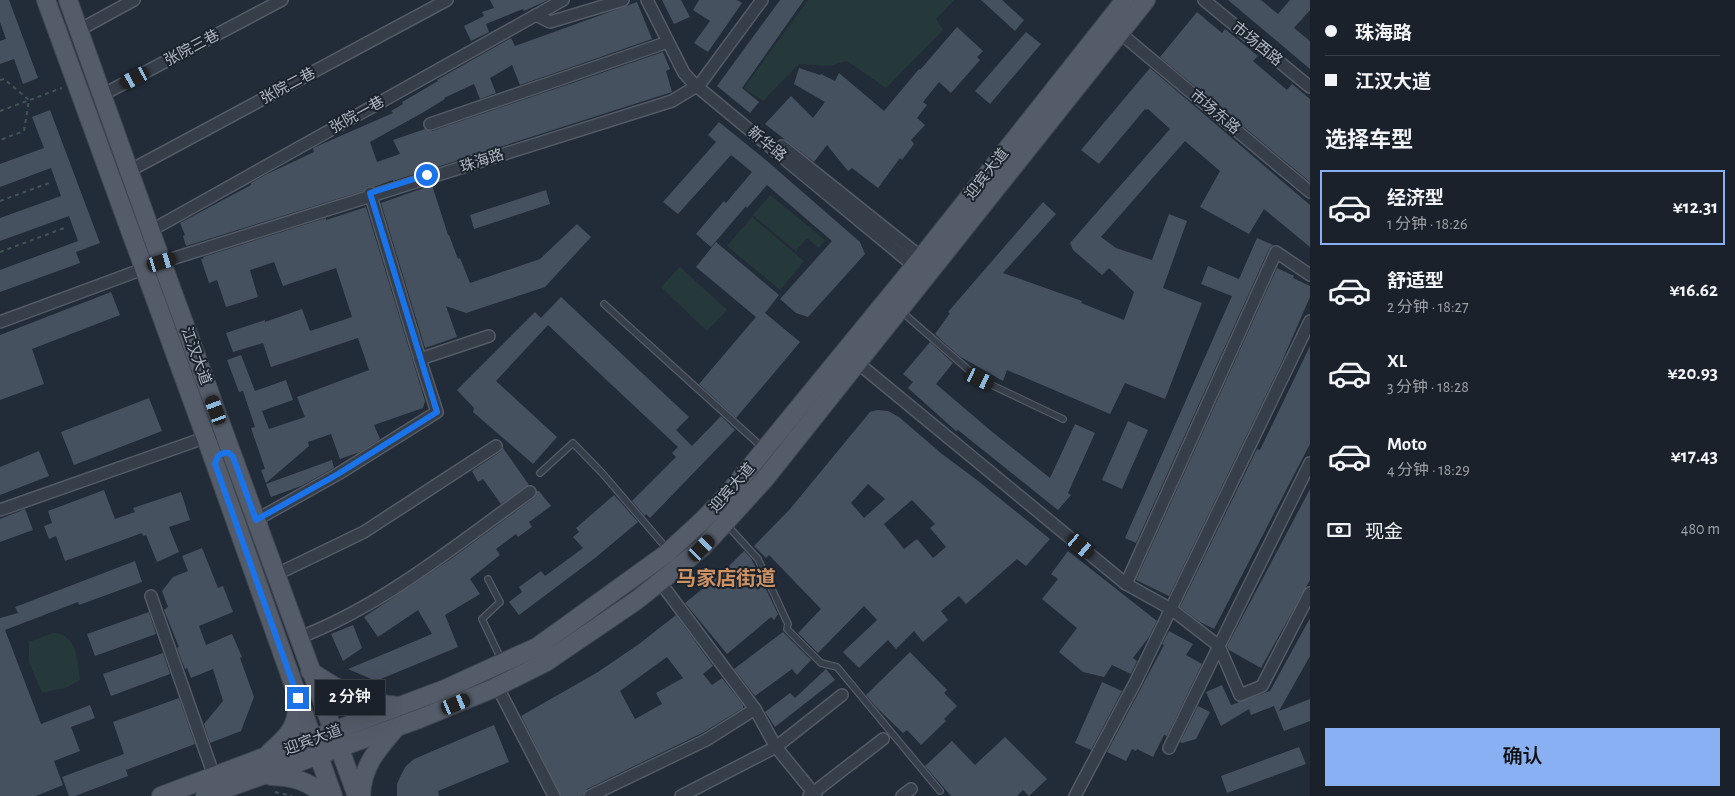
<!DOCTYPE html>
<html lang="zh">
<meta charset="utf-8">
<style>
:root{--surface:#1a212a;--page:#272e36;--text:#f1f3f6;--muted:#9fa3a8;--line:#383e47;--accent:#88b0f2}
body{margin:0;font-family:"Alegreya Sans","Noto Sans SC",sans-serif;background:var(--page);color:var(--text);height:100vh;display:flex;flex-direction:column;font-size:19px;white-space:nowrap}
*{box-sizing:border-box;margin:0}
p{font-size:16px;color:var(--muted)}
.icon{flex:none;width:28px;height:28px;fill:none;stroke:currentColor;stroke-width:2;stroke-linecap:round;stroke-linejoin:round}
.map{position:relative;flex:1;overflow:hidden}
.panel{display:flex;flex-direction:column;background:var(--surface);width:425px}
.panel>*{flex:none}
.top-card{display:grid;align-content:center;height:110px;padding:0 15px;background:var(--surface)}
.end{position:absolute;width:22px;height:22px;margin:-11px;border:6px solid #1a73e8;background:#fff;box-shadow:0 0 0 2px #fff}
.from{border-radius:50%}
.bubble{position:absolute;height:35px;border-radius:0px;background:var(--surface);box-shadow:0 5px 20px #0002,0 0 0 1px var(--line);font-size:16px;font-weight:600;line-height:35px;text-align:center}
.car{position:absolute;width:15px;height:30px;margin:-15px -8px;border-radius:6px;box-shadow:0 0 4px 1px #0007;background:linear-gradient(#222 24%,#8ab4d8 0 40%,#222 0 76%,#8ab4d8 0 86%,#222 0)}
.top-card b{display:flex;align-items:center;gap:18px;height:48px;font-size:19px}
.top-card b+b{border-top:1px solid var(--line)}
.top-card i{width:12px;height:12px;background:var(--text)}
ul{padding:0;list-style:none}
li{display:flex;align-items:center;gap:15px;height:75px;margin:0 10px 8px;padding:0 5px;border:2px solid transparent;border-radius:0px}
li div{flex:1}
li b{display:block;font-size:19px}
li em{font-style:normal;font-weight:600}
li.on{border-color:var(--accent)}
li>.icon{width:45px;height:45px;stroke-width:1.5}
h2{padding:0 15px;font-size:22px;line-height:60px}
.pay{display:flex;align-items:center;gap:12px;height:55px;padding:0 15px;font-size:19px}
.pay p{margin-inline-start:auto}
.cta{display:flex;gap:10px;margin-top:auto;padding:10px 15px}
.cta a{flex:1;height:58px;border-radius:0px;background:var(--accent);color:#111;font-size:20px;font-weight:600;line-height:58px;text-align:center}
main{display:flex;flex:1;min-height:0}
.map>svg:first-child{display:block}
.green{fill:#25393a}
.building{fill:#465160;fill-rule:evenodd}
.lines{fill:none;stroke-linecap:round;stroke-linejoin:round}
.lane-casing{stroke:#545b66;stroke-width:8}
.street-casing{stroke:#545b66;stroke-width:14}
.primary-casing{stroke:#3f4752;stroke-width:20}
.path{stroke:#425457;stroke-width:2;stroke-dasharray:4 4;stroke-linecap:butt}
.lane{stroke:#363e49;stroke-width:5.5}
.street{stroke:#363e49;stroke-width:11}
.primary{stroke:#545c69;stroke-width:18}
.route{stroke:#1a73e8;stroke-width:6}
.labels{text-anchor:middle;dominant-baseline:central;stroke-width:4;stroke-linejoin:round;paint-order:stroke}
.street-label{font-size:15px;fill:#b1b8c5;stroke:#1b232d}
.district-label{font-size:20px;font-weight:bold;fill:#ce9262;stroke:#1b232d}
</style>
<main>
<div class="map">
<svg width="1310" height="796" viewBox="0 0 1310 796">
<rect width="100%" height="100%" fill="#222c38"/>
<!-- green -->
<g class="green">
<path d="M808,0H954L936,19L943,30L886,88L847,61L830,66L799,64L763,101L744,88Z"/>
<path d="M770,195L825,240L819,248L807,238L796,251L753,215Z"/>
<path d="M752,217L804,261L780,290L727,246Z"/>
<path d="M680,267L727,310L707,331L661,287Z"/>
<path d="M52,633C77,633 78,661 80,680L68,687L42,693L29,662V642Z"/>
</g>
<!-- building -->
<g class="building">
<path d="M0,0H9L38,78L23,84L14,59L0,64V41L6,39L0,22Z"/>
<path d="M490,0H548L524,11L523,9L486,24L489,32L471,41L464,26L484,16L482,12L494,8Z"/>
<path d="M662,0H681L690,17L674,24Z"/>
<path d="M699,0H737L742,3L708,52L694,43L710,21L693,10Z"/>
<path d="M780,0H804L742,88L759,102L750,113L717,86Z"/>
<path d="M981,0H1002L1024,20L1015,31Z"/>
<path d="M1228,0H1261L1278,14L1290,0H1310V10L1294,28L1310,41V69Z"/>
<path d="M637,2L652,39L520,85L512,65L490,78L496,93L480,99L474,84L444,98L445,99L422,113L370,142L377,162L400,154L393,140L425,129L432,131L663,52L670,69L666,71L672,92L393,181V180L374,187L367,186L363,191L186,246L183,236L185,235L180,223L251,185V183L265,175L314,152L313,148L393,113L391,111L403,104L402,102L438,81L437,80L511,38L515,46Z"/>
<path d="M1197,12L1222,33L1225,29L1258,56L1253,61L1287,90L1292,84L1310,99V182L1160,57Z"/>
<path d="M957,27L983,51L977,57L980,60L951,93L939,82L923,102L927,105L917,118L925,125L911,140L914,144L902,160L900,158L878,188L852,168L848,171L827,145L814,162L765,124L791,96L813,118L825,102L794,84L799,68L820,75L821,74L835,81L839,73L884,111L919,69L920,70Z"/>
<path d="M1026,32L1041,44L990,104L975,91Z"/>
<path d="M1150,68L1310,205V247L1264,209L1249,234L1200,207L1220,171L1185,141L1101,237L1116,248L1152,260L1169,214L1187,221L1163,288L1202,303L1165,399L1125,383L1110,414L1007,370L1003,381L959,356L935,334L950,313L948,312L1043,202L1056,214L1003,273L1082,301L1081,303L1124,320L1134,292L1109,268L1102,275L1073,250L1070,243L1170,129L1148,109L1147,110L1145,109L1099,164L1081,150Z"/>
<path d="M50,110L100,243L76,252L80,263L0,292V270L78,241L69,216L0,241V218L61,196L51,168L0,187V164L44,148L32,117Z"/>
<path d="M719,122L767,161L860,242L865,254L808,317L796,313L780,299L832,241L767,185L747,208L746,206L711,247L696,234L724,201L726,203L752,172L731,155L678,214L663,202L716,142L708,135Z"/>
<path d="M432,185L448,235H449L458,259L460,258L470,283L540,259L577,224L591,237L545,287L466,313L446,306L457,337L425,348L381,203Z"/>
<path d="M546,190L550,204L474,229L470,215Z"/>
<path d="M366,207L425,401L423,408L374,425L380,439L360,452L340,459L331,434L308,442L309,446L266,483L261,470L265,469L251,428L255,427L243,391L239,392L227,360L241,355L255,391L286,380L293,400L262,411L269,429L305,417L297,397L369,370L358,338L271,367L263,343L233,352L226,333L265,320V322L302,309L310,331L352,317L336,268L283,286L274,262L250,270L258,297L226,307L217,280L209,283L201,259L204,258L203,257L326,218V220Z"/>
<path d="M1257,238L1273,245L1269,249L1136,543L1125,538L1232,296L1201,284L1208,266L1239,279Z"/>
<path d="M716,242L779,295L765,313L800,342L736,418L699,384L756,317L696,267Z"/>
<path d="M1277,268L1294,276L1293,278L1310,286V297L1280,366L1169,596L1136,580Z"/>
<path d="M111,292L120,315L32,349L44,384L0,400V335Z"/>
<path d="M561,297L689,417L676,430L692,446L721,416L735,430L650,518L646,514L645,516L632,501L676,457L672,453L678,447L548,325L496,381L557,437L533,464L473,412L474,408L457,390L535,312L541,318Z"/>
<path d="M930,342L953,363L936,384L990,430L1050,478L1075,424L1095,433L1068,493L1071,495L1058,510L958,430L956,431L908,388L913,382L903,374Z"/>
<path d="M1310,346V444L1214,629L1200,622L1180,607L1257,449L1260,450Z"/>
<path d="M149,398L162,431L74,465L61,432Z"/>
<path d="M877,410L888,411L899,417L942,454L977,480L1050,539L1026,566L1017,559L966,604L959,596L941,611L948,620L923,642L914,631L896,649L888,640L859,668L843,652L877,620L864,606L818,653L798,633L821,609L769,555L766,558L754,546L790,509L870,412ZM868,484L885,499L864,518L851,503ZM912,500L935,524L930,528L946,547L933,558L917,539L904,549L884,524Z"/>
<path d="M1128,421L1148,430L1122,489L1102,480Z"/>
<path d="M503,448L529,485L501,504L483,479L478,482L472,471L500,452Z"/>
<path d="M39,451L49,476L0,495V467Z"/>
<path d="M332,460L334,468L301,486L271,497L266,484Z"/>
<path d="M1310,489V580L1261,668L1229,650L1227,646Z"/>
<path d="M104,490L115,519L135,512L133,508L181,492L190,520L169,527L179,552L157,562L146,535L143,536L142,533L65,561L56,536L49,539L44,526L52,523L48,511Z"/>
<path d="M537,491H539L551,506L529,522L532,527L518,537L516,534L496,549L500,555L470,579L480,594L445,615L458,647L376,681L348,669L432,634L418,610L378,637L364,617L451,559L534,498Z"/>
<path d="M614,495L638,522L595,558L519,615L509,602L522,592L519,587L541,571L545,576L583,548L573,537L579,532L576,528Z"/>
<path d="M25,509L33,530L0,542V519Z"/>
<path d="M202,548L218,588L223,586L233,612L199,626L206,645L232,634L242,657L240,658L254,697L241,731L210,743L204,724L223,701L213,669L191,678L187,668L185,669L177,648L179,647L164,610L168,607L162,591L173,577L188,571L182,556Z"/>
<path d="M744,551L751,558L778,614L774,620L771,617L727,654L685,603L722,573Z"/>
<path d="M1068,551L1157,621L1149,637L1133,658L1137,661L1131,674L1112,665L1104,677L1083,672L1059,652L1077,628L1042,599L1058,579L1051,574Z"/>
<path d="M135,561L142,582L79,605L78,602L5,630L41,724L90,705L95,718L71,727L80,751L54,761L63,785L36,796H0V618L18,613L15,607Z"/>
<path d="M149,612L156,634L95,656L87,634Z"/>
<path d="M676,615L713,666L703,674L712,685L722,678L743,705V708L702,733L587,789L582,796H561L521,716L598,672L639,644ZM667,657L683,678L656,693L662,704L635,719L620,691Z"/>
<path d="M1310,618V656L1279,711L1310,699V721L1284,731L1274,706L1251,715L1249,709L1221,726L1206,692L1222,685L1231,705L1270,691Z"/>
<path d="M353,625L362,648L343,661L331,634Z"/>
<path d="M1169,631L1193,644L1186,655L1202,664L1167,736L1164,735L1153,757L1137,749L1136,751L1132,749L1126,761L1107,752L1164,645L1162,644Z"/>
<path d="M783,632L811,660L797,675L792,669L755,696L734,669Z"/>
<path d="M910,652L947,690L944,693L957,706L944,719L946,721L921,745L907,730L903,733L879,710L866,695Z"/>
<path d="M163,653L170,674L111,696L103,674Z"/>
<path d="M826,669L835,680L775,727L765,712L790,693L795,698Z"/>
<path d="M1102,682L1122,691L1091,750L1075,743Z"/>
<path d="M179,698L195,744L126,770L128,776L75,796H69L62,777L124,754L113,722Z"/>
<path d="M1198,706L1210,712L1196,739L1182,743L1180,742Z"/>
<path d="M494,725L509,762L438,791L439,796H397V784L401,775L406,766L414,759Z"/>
<path d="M1005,737L1047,779L1029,796L1023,790L1017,796H951L925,766L952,741L975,765Z"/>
<path d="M1299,747L1306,764L1227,793L1221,776Z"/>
</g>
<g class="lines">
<defs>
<g id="lane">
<path d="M604,304L763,448"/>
<path d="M902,312L979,379L1063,419"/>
<path d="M540,473L573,443L603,474L668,550"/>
<path d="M727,525L758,559L788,624L787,629L821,663L837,667L940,791"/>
<path d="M488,579L500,602L482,619L502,661"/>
</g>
<g id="street">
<path d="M647,0L684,73L694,84L914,266"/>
<path d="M1204,0L1310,87"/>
<path d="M536,15L550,22L623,0"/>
<path d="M79,30L134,0"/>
<path d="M1120,33L1310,192"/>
<path d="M102,95L282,0"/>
<path d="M430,124L668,42"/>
<path d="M782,146L921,257"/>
<path d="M129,171L447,0"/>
<path d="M370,193L420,359L489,336"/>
<path d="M150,231L563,0"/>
<path d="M0,322L162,262L672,101L700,84L762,0"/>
<path d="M853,359L1126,584L1171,609L1219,646L1310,463"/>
<path d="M0,510L224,431"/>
<path d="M256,520L338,474L437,412L420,359"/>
<path d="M275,575L364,532L496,446"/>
<path d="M660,582L755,709L776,747L816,796"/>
<path d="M1126,584L1276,252L1310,275"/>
<path d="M151,596L214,776"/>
<path d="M298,638C384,605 456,545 530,492"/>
<path d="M1219,646L1240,695L1262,686L1310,593"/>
<path d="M497,686L554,796"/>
<path d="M1169,748L1219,646"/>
<path d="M590,796L706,740L755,709"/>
<path d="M681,796L776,747L842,695"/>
<path d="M809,796L883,739"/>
<path d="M902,796L911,789"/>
<path d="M1075,796L1136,681L1310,321"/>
</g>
<g id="primary">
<path d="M46,0L206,438L333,796"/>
<path d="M68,0L161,260L357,796"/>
<path d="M310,671C342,692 360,703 399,706"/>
<path d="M270,752C289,736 297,727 298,701"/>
<path d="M271,776C293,777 308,780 324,796"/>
<path d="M161,796L445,689L537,647L666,554L703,520L728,494L913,268L1125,0"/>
<path d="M205,796L419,719L492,689L546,662L637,600L702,548L764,480L1146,0"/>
<path d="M361,796C362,767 376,751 395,729"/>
</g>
</defs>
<!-- lane casing -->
<use href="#lane" class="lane-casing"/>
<!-- street casing -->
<use href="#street" class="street-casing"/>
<!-- primary casing -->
<use href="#primary" class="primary-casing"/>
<!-- path -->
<g class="path">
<path d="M0,80L4,79L29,100L24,131L0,140"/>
<path d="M0,111L62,88"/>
<path d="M0,201L52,182"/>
<path d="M0,252L67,227"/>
<path d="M275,792L292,796"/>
</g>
<!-- lane -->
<use href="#lane" class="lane"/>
<!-- street -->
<use href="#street" class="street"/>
<!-- primary -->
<use href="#primary" class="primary"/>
</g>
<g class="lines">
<!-- route -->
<path class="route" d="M298,698L215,464C217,456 220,452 229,453L233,457L256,520L338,474L437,412L370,193L427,175"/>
</g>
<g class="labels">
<!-- street labels -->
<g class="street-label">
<text transform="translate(1257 44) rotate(39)">市场西路</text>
<text transform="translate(192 48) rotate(-28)">张院三巷</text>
<text transform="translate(288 86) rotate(-28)">张院二巷</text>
<text transform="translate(1215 112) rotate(40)">市场东路</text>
<text transform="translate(357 115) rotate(-29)">张院一巷</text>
<text transform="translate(767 144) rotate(40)">新华路</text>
<text transform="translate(482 161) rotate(-18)">珠海路</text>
<text transform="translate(987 174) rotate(-52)">迎宾大道</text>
<text transform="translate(196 356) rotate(70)">江汉大道</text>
<text transform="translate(732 488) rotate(-49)">迎宾大道</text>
<text transform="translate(313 740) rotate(-20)">迎宾大道</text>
</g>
<!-- district labels -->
<g class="district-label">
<text x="726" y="579">马家店街道</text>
</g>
</g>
</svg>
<i class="end from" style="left:427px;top:175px"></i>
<i class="end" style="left:298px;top:698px"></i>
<div class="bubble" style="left:315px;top:680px;width:70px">2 分钟</div>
<i class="car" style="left:135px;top:78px;rotate:242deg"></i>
<i class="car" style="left:162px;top:262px;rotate:73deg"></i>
<i class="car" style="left:980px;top:379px;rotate:116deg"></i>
<i class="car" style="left:216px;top:410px;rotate:340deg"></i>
<i class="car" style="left:1081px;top:546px;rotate:130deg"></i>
<i class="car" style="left:702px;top:548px;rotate:45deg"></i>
<i class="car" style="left:456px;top:704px;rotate:68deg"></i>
</div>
<section class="panel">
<div class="top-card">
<b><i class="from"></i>珠海路</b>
<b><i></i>江汉大道</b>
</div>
<h2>选择车型</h2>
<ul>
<li class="on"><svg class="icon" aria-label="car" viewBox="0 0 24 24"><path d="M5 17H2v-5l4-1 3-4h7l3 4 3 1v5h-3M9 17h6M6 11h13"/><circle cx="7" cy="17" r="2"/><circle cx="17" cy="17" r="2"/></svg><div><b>经济型</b><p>1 分钟 · 18:26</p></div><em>¥12.31</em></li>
<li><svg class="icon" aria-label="car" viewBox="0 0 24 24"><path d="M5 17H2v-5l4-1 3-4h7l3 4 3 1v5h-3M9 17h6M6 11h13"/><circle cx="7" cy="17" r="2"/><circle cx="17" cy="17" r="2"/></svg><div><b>舒适型</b><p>2 分钟 · 18:27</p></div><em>¥16.62</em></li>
<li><svg class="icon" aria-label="car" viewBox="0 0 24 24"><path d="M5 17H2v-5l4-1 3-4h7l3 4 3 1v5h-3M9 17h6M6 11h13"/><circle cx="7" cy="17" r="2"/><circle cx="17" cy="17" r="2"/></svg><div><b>XL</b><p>3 分钟 · 18:28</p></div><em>¥20.93</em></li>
<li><svg class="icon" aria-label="car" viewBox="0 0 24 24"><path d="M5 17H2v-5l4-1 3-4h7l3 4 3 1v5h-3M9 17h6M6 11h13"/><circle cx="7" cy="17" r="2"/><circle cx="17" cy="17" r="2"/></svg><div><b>Moto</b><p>4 分钟 · 18:29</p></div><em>¥17.43</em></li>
</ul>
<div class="pay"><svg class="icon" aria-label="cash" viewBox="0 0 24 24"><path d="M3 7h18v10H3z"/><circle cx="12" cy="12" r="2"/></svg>现金<p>480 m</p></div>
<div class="cta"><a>确认</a></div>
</section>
</main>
